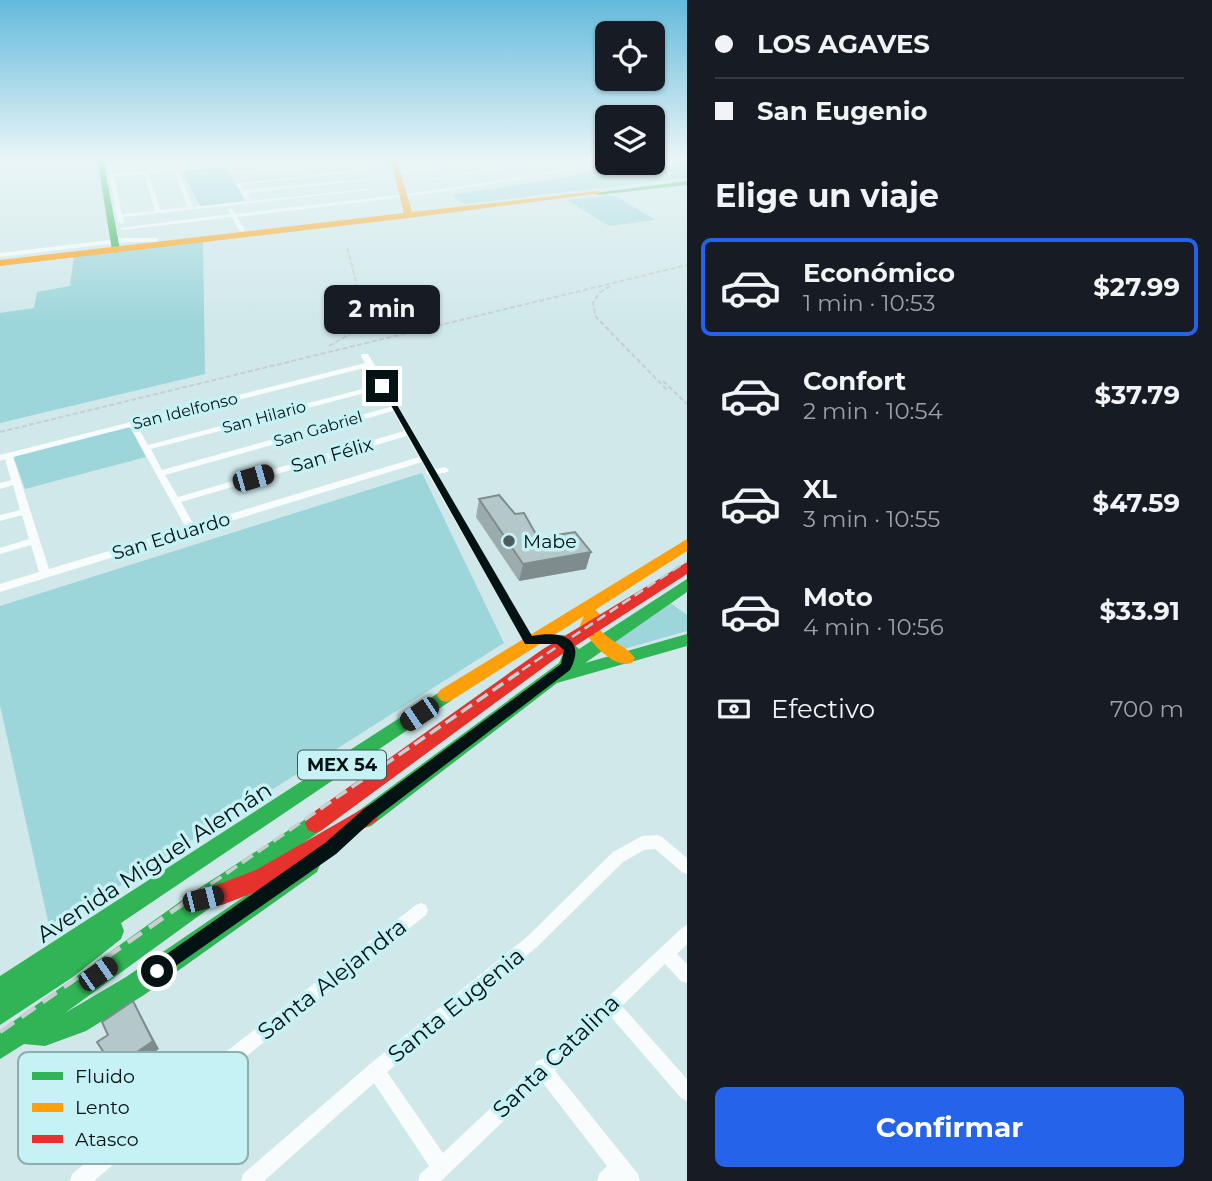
<!DOCTYPE html>
<html lang="es">
<meta charset="utf-8">
<style>
:root{--surface:#171b24;--page:#242831;--text:#f1f3f6;--muted:#9ea1a6;--line:#363941;--accent:#2563eb}
body{margin:0;font-family:Montserrat,sans-serif;background:var(--page);color:var(--text);height:100vh;display:flex;flex-direction:column;font-size:26px;white-space:nowrap}
*{box-sizing:border-box;margin:0}
p{font-size:23px;color:var(--muted)}
.icon{flex:none;width:38px;height:38px;fill:none;stroke:currentColor;stroke-width:2;stroke-linecap:round;stroke-linejoin:round}
.map{position:relative;flex:1;overflow:hidden}
.side{display:flex;flex-direction:column;background:var(--surface);width:525px}
.side>*{flex:none}
.top-card{display:grid;align-content:center;height:154px;padding:0 28px;background:var(--surface)}
.controls{position:absolute;left:595px;top:21px;display:grid;gap:14px}
.controls a{display:grid;place-items:center;width:70px;height:70px;border-radius:10px;background:var(--surface);box-shadow:0 2px 5px #0004;font-size:35px}
.end{position:absolute;width:32px;height:32px;margin:-16px;border:9px solid #031213;background:#fff;box-shadow:0 0 0 4px #fff}
.from{border-radius:50%}
.bubble{position:absolute;height:49px;border-radius:10px;background:var(--surface);box-shadow:0 2px 5px #0004;font-size:23px;font-weight:700;line-height:49px;text-align:center}
.car{position:absolute;width:21px;height:42px;margin:-21px -10px;border-radius:9px;box-shadow:0 0 5px 2px #0007;background:linear-gradient(#222 24%,#8ab4d8 0 40%,#222 0 76%,#8ab4d8 0 86%,#222 0)}
.top-card b{display:flex;align-items:center;gap:24px;height:66px;font-size:26px}
.top-card b+b{border-top:2px solid var(--line)}
.top-card i{width:18px;height:18px;background:var(--text)}
ul{padding:0;list-style:none}
li{display:flex;align-items:center;gap:21px;height:98px;margin:0 14px 10px;padding:0 14px;border:4px solid transparent;border-radius:10px}
li div{flex:1}
li b{display:block;font-size:26px}
li em{font-style:normal;font-weight:700}
li.selected{border-color:var(--accent)}
li>.icon{width:63px;height:63px;stroke-width:1.5}
h2{padding:0 28px;font-size:32px;line-height:84px}
.pay{display:flex;align-items:center;gap:18px;height:77px;padding:0 28px;font-size:26px}
.pay p{margin-inline-start:auto}
.action{display:flex;gap:14px;margin-top:auto;padding:14px 28px}
.action a{flex:1;height:80px;border-radius:10px;background:var(--accent);color:#fff;font-size:28px;font-weight:700;line-height:80px;text-align:center}
main{display:flex;flex:1;min-height:0}
.map>svg:first-child{display:block}
.green{fill:#9cd5da}
.lines{fill:none;stroke-linecap:round;stroke-linejoin:round}
.street{fill:#f8fcfc;fill-rule:evenodd}
.fast{fill:#30b455;fill-rule:evenodd}
.slow{fill:#ff9f0a;fill-rule:evenodd}
.jam{fill:#e5322d;fill-rule:evenodd}
.rail-far3{stroke:#c8cfd0;stroke-width:2;stroke-dasharray:5 2.5;stroke-linecap:butt}
.rail-far2{stroke:#c8cfd0;stroke-width:2.5;stroke-dasharray:10 5;stroke-linecap:butt}
.rail-far1{stroke:#c8cfd0;stroke-width:3.5;stroke-dasharray:13 6;stroke-linecap:butt}
.rail{stroke:#c8cfd0;stroke-width:4.5;stroke-dasharray:17 9;stroke-linecap:butt}
.wall{fill:#9cacad}
.shaded-wall{fill:#7f8c8d}
.building{fill:#b5c8c9;stroke:#7f8c8d;stroke-width:2}
.route{fill:#031213}
.poi-dot{fill:#4b5d5e;stroke:#c6f1f5;stroke-width:2.5}
.labels{text-anchor:middle;dominant-baseline:central;stroke-width:7;stroke-linejoin:round;paint-order:stroke}
.far-street-label{font-size:16px;fill:#031213;stroke:#c6f1f5}
.shield{fill:#c6f1f5;stroke:#3e5557;stroke-width:2}
.shield-label{font-size:18px;font-weight:bold;fill:#031213}
.street-label{font-size:19px;fill:#031213;stroke:#c6f1f5}
.poi-label{font-size:19px;fill:#031213;stroke:#c6f1f5;text-anchor:start}
.near-street-label{font-size:23px;fill:#031213;stroke:#c6f1f5}
.key{fill:#c6f1f5;stroke:#8caeb1;stroke-width:2}
.key-label{font-size:19px;fill:#031213}
</style>
<main>
<div class="map">
<svg width="687" height="1181" viewBox="0 0 687 1181">
<rect width="100%" height="100%" fill="#d0e8ea"/>
<!-- green -->
<g class="green">
<path d="M653,158H687V178L464,204L452,195L567,177L626,163H653Z"/>
<path d="M225,167L245,201L200,206L182,171Z"/>
<path d="M613,195L656,220L609,226L567,200Z"/>
<path d="M203,241L205,374L0,423V313L34,308L37,292L70,286L74,256Z"/>
<path d="M127,427L131,428L146,457L25,489L14,458L17,455Z"/>
<path d="M422,473L504,643L50,930L0,705V606Z"/>
<path d="M669,602L687,615V631L624,649L608,643Z"/>
</g>
<g class="lines">
<!-- street -->
<g class="street">
<path d="M106,158H110L112,166L193,158H211L113,169L114,174L281,158H299L230,166L236,172L394,160L396,161L235,174L225,166L179,171L193,207L368,189L370,190L123,217L124,222L121,224L118,222ZM174,171L188,207L160,210L149,174ZM144,174L155,211L122,214L114,177Z"/>
<path d="M422,158H432L424,160Z"/>
<path d="M498,158H512L397,174L395,173Z"/>
<path d="M556,158H568L431,180L429,179Z"/>
<path d="M607,159V161C486,190 361,202 237,217L245,230L242,232L239,230L232,217L123,230L120,228L231,214L228,210L231,208L236,214C360,199 485,188 607,159Z"/>
<path d="M364,169L366,171L241,185L244,190L366,179L368,180L246,193L250,199L247,201L236,184Z"/>
<path d="M126,238H156L159,240L156,242H126L0,257V253Z"/>
<path d="M362,354H368L374,364L435,469L445,467L449,470L448,472L437,474L533,638L535,641L533,644H525L429,475L426,473L427,471L422,462L0,592V584L39,572L31,545L0,554V548L29,539L22,515L0,521V515L20,510L13,485L0,489V483L11,480L5,459L0,461V455L365,363L361,356ZM368,367L378,385L148,445L137,426ZM380,389L390,407L162,470L151,449ZM393,411L404,431L178,497L165,475ZM130,427L186,528L49,569L13,457ZM407,436L419,457L194,525L181,502Z"/>
<path d="M657,835L662,837L687,858V874L682,872L655,849L644,850L623,862L538,946L387,1072L443,1153L534,1067L536,1062L542,1059L603,1002L604,998L609,996L682,928L687,925V944L677,954L687,964V983L681,981L665,964L622,1006L687,1079V1101L681,1098L611,1017L555,1071L638,1174L640,1181H597L599,1174L607,1166L543,1083L441,1181H418L420,1174L429,1166L374,1083L264,1181H241L243,1174L370,1064L528,936L613,852L642,836Z"/>
<path d="M421,903L426,905L428,910L426,915L165,1120L94,1181H70L72,1174L153,1108L416,905Z"/>
</g>
<!-- fast -->
<g class="fast">
<path d="M97,158H103L120,250L116,253L112,250Z"/>
<path d="M687,181V185L598,195L594,193Z"/>
<path d="M687,579V592L585,663L687,634V646L557,683L371,826L364,828L357,826L354,819L357,812L559,663L563,654L550,639L552,635H564L579,649Z"/>
<path d="M446,688L452,690L455,695L452,700L121,923L124,931L121,939L73,977L0,1025V976Z"/>
<path d="M315,813L322,816L325,823L322,830L211,907L65,1013L126,977L301,858L309,855L317,858L320,865L317,872L144,995L86,1031L45,1046L24,1044L0,1059V1031L195,891Z"/>
</g>
<!-- slow -->
<g class="slow">
<path d="M390,158H396L412,212L598,191L602,193L409,218L0,266V260L404,213Z"/>
<path d="M687,539V551L595,610L601,615L596,625C608,642 625,644 635,658L632,663C612,669 589,640 580,625L584,616L452,700L446,702L440,700L437,695L440,690Z"/>
</g>
<!-- jam -->
<g class="jam">
<path d="M687,562V574L555,659L322,830L315,833L308,830L305,823L308,816L543,649Z"/>
<path d="M369,805L376,807L379,814L376,821L271,886L222,905L214,902L211,894L214,886L256,870Z"/>
</g>
<!-- rail-far3 -->
<g class="rail-far3">
<path d="M610,286L599,293L593,303L596,317L668,391"/>
<path d="M329,346L355,331L364,314L347,246"/>
<path d="M663,381L687,404"/>
<path d="M0,432L687,265"/>
</g>
<!-- rail-far2 -->
<path class="rail-far2" d="M522,670L687,561"/>
<!-- rail-far1 -->
<path class="rail-far1" d="M195,895L524,669"/>
<!-- rail -->
<path class="rail" d="M0,1032L197,894"/>
</g>
<!-- wall -->
<path class="wall" d="M479,499L515,514L538,538L586,569L519,581L476,517Z"/>
<!-- shaded-wall -->
<g class="shaded-wall">
<path d="M591,552L586,569L519,581L523,564Z"/>
<path d="M133,1001L159,1049L120,1076L114,1068Z"/>
</g>
<!-- building -->
<g class="building">
<path d="M499,495L515,514L524,513L538,538L575,532L591,552L523,564L479,499Z"/>
<path d="M133,1001L153,1041L114,1068L97,1042L108,1035L102,1022Z"/>
</g>
<!-- sky -->
<linearGradient id="sky" x2="0" y2="1"><stop stop-color="#64badc"/><stop offset="0.49" stop-color="#eaf5f6"/><stop offset="1" stop-color="#eaf5f6" stop-opacity="0"/></linearGradient>
<rect width="687" height="324" fill="url(#sky)"/>
<!-- route -->
<path class="route" d="M379,384L386,386L532,636C561,630 587,638 570,670L374,819L336,854L157,979L151,977L148,971L151,965L325,843L364,809L561,664L564,650L557,644H525Z"/>
<!-- markers -->
<circle class="poi-dot" cx="509" cy="541" r="7"/>
<g class="labels">
<!-- far-street labels -->
<g class="far-street-label">
<text transform="translate(185 411) rotate(-14)">San Idelfonso</text>
<text transform="translate(264 417) rotate(-15)">San Hilario</text>
<text transform="translate(318 429) rotate(-16)">San Gabriel</text>
</g>
<!-- shield labels -->
<rect class="shield" x="298" y="750.5" width="88" height="29" rx="5"/>
<g class="shield-label">
<text x="342" y="765">MEX 54</text>
</g>
<!-- street labels -->
<g class="street-label">
<text transform="translate(332 455) rotate(-16)">San Félix</text>
<text transform="translate(171 536) rotate(-17)">San Eduardo</text>
</g>
<!-- poi labels -->
<g class="poi-label">
<text x="523" y="541">Mabe</text>
</g>
<!-- near-street labels -->
<g class="near-street-label">
<text transform="translate(154 862) rotate(-33)">Avenida Miguel Alemán</text>
<text transform="translate(332 979) rotate(-38)">Santa Alejandra</text>
<text transform="translate(456 1005) rotate(-39)">Santa Eugenia</text>
<text transform="translate(556 1056) rotate(-44)">Santa Catalina</text>
</g>
</g>
<!-- legend -->
<rect x="18" y="1052" width="230" height="112" rx="10" class="key"/>
<rect x="32" y="1072" width="31" height="8" fill="#30b455"/>
<rect x="32" y="1103" width="31" height="9" fill="#ff9f0a"/>
<rect x="32" y="1135" width="31" height="8" fill="#e5322d"/>
<g class="key-label">
<text x="75" y="1083">Fluido</text>
<text x="75" y="1114">Lento</text>
<text x="75" y="1146">Atasco</text>
</g>
</svg>
<div class="controls">
<a><svg class="icon" aria-label="locate" viewBox="0 0 24 24"><circle cx="12" cy="12" r="6"/><path d="M12 2v4M12 18v4M2 12h4M18 12h4"/></svg></a>
<a><svg class="icon" aria-label="layers" viewBox="0 0 24 24"><path d="M12 4l9 5-9 5-9-5zM3 14l9 5 9-5"/></svg></a>
</div>
<i class="end from" style="left:157px;top:971px"></i>
<i class="end" style="left:382px;top:386px"></i>
<div class="bubble" style="left:324px;top:285px;width:116px">2 min</div>
<i class="car" style="left:253px;top:478px;rotate:74deg"></i>
<i class="car" style="left:419px;top:714px;rotate:236deg"></i>
<i class="car" style="left:203px;top:899px;rotate:76deg"></i>
<i class="car" style="left:98px;top:974px;rotate:55deg"></i>
</div>
<section class="side">
<div class="top-card">
<b><i class="from"></i>LOS AGAVES</b>
<b><i></i>San Eugenio</b>
</div>
<h2>Elige un viaje</h2>
<ul>
<li class="selected"><svg class="icon" aria-label="car" viewBox="0 0 24 24"><path d="M5 17H2v-5l4-1 3-4h7l3 4 3 1v5h-3M9 17h6M6 11h13"/><circle cx="7" cy="17" r="2"/><circle cx="17" cy="17" r="2"/></svg><div><b>Económico</b><p>1 min · 10:53</p></div><em>$27.99</em></li>
<li><svg class="icon" aria-label="car" viewBox="0 0 24 24"><path d="M5 17H2v-5l4-1 3-4h7l3 4 3 1v5h-3M9 17h6M6 11h13"/><circle cx="7" cy="17" r="2"/><circle cx="17" cy="17" r="2"/></svg><div><b>Confort</b><p>2 min · 10:54</p></div><em>$37.79</em></li>
<li><svg class="icon" aria-label="car" viewBox="0 0 24 24"><path d="M5 17H2v-5l4-1 3-4h7l3 4 3 1v5h-3M9 17h6M6 11h13"/><circle cx="7" cy="17" r="2"/><circle cx="17" cy="17" r="2"/></svg><div><b>XL</b><p>3 min · 10:55</p></div><em>$47.59</em></li>
<li><svg class="icon" aria-label="car" viewBox="0 0 24 24"><path d="M5 17H2v-5l4-1 3-4h7l3 4 3 1v5h-3M9 17h6M6 11h13"/><circle cx="7" cy="17" r="2"/><circle cx="17" cy="17" r="2"/></svg><div><b>Moto</b><p>4 min · 10:56</p></div><em>$33.91</em></li>
</ul>
<div class="pay"><svg class="icon" aria-label="cash" viewBox="0 0 24 24"><path d="M3 7h18v10H3z"/><circle cx="12" cy="12" r="2"/></svg>Efectivo<p>700 m</p></div>
<div class="action"><a>Confirmar</a></div>
</section>
</main>
